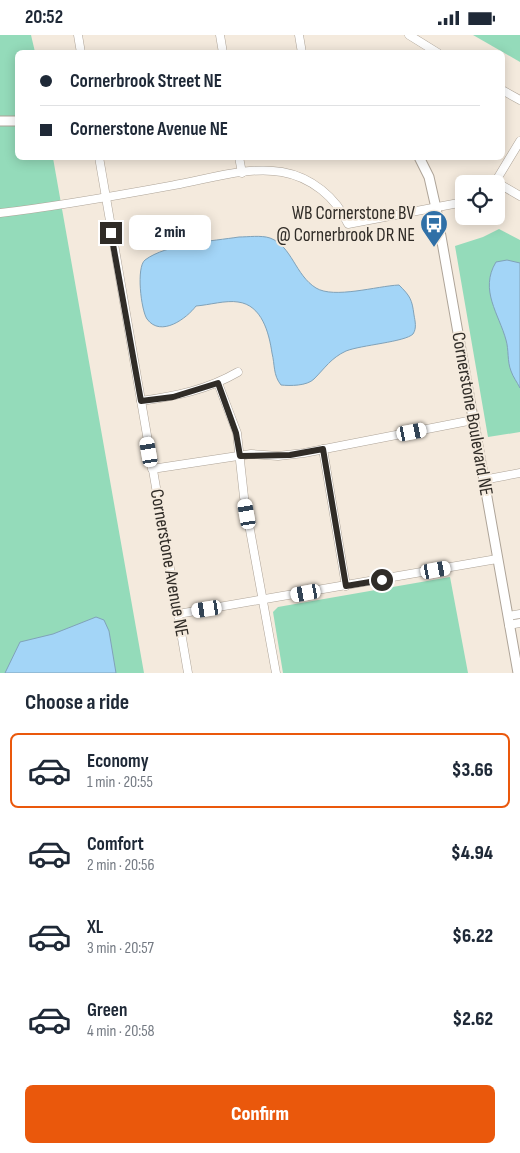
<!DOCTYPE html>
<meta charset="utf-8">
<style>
:root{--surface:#fff;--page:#f6f6f7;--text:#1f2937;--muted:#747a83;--line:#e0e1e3;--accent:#ea580c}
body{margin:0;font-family:"Sofia Sans Condensed",sans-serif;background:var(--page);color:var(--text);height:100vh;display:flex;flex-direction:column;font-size:19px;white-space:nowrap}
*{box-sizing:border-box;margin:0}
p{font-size:16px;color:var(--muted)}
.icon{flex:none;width:28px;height:28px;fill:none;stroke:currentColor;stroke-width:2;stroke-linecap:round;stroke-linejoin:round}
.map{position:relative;height:638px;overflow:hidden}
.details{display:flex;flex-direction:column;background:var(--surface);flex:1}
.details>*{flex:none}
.banner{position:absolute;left:15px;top:15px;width:490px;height:110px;border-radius:8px;box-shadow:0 2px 12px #0003;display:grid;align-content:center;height:110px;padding:0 25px;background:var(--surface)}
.tools{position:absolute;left:455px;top:140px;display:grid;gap:10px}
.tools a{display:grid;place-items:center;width:50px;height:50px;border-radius:8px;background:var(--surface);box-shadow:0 2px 12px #0003;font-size:25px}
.end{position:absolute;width:22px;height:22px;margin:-11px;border:6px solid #302c27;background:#fff;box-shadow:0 0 0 2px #fff}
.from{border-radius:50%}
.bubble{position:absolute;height:35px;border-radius:8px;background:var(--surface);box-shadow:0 2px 12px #0003;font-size:16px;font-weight:800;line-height:35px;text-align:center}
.car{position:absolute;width:15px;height:30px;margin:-15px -8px;border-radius:6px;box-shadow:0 0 4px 1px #0007;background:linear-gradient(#fff 24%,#345 0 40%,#fff 0 76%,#345 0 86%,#fff 0)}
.banner b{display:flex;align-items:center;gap:18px;height:48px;font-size:19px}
.banner b+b{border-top:1px solid var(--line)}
.banner i{width:12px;height:12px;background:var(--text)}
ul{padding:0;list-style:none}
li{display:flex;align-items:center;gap:15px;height:75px;margin:0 10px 8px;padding:0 15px;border:2px solid transparent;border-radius:8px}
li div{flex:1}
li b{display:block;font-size:19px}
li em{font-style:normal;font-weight:800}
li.selected{border-color:var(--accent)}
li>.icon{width:45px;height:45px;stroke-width:1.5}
h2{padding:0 25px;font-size:22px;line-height:60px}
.cta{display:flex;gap:10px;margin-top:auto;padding:10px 25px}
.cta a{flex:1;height:58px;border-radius:8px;background:var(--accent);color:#fff;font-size:20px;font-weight:800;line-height:58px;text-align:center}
.status{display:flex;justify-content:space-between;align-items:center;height:35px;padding:0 25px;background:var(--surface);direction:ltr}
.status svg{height:14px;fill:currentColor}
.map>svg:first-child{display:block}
.green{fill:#94dbba}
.water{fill:#a3d5f7;stroke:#80a2b9}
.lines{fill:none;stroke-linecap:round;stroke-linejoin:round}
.minor-casing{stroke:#aea498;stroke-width:9}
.tertiary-casing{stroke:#aea498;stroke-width:11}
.minor{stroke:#fff;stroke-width:8}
.tertiary{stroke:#fff;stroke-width:9}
.route{stroke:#302c27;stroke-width:6}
.labels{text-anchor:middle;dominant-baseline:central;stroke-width:4;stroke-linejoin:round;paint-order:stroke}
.poi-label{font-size:19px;fill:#302c27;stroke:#f4eadd;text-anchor:end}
.street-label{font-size:19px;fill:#302c27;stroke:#f4eadd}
</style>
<div class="status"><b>20:52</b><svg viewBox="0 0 49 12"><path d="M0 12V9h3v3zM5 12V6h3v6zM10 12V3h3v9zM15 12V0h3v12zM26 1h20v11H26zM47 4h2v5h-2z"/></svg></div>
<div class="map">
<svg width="520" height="638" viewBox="0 0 520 638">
<rect width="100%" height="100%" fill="#f4eadd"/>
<!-- green -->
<g class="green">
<path d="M0,0H31L35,17L18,18V122L53,123L144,638H0Z"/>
<path d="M473,0H520V27Z"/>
<path d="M499,194L520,205V397L488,402L455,211L483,202Z"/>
<path d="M450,542L468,638H283L273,577L278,572Z"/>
</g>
<!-- water -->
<g class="water">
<path d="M239,202C248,202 261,200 270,203C292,211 295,240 316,253C334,264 377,251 399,250C410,261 412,264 414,280C415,286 417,293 413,299C405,307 361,310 346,316C331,323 325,333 314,344C307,351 290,351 281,350C273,340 275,330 272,318C269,298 262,270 238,267C226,265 209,270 196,271C187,283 161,303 147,284C141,275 136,232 145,225C166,209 213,206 239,202Z"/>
<path d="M507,225L520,228V353C517,347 513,342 511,336C507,326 509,315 506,305C499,279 479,255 496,227Z"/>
<path d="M96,582L104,585L109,596L116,638H5L20,607L53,599Z"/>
</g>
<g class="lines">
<defs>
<g id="minor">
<path d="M78,0L81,18"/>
<path d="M220,0L223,18"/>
<path d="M299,0L302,18"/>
<path d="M409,0L438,18"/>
<path d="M502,55L520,65"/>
<path d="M99,122L188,638"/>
<path d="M239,122L242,138"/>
<path d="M496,147L520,161"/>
<path d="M494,149L520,106"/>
<path d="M0,178C61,171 120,160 180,149C212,143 250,131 282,137C311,142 336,162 348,189L464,167"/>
<path d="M218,348L237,398L244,462L276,638"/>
<path d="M141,366C176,361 207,355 238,337"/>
<path d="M323,414L346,551"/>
<path d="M152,434L251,419L278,421L304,418L473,385"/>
<path d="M483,445L520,438"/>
<path d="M178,579L497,524"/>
<path d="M508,581L520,579"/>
<path d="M509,590L520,588"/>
</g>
<g id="tertiary">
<path d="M0,86H18"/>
<path d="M419,122L429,142L436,173L518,638"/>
</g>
</defs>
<!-- minor casing -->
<use href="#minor" class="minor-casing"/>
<!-- tertiary casing -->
<use href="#tertiary" class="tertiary-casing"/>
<!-- minor -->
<use href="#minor" class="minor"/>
<!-- tertiary -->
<use href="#tertiary" class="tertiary"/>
</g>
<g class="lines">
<!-- route -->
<path class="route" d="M111,198L141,366L173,362L218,348L236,398L240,421L290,420L323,414L346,551L382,545"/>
</g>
<!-- icons -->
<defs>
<symbol id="bus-pin" viewBox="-11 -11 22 30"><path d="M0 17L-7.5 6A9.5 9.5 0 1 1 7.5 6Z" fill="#3070a7" stroke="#f4eadd"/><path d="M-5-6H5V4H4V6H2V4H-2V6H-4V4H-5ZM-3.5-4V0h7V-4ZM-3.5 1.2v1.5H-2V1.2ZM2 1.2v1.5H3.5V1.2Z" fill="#fff"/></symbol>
</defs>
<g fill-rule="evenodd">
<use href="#bus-pin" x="418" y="173" width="32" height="43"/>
</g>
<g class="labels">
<!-- poi labels -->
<g class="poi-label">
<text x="415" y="178">WB Cornerstone BV<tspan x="415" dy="22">@ Cornerbrook DR NE</tspan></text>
</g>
<!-- street labels -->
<g class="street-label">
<text transform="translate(472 379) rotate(80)">Cornerstone Boulevard NE</text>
<text transform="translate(169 528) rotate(80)">Cornerstone Avenue NE</text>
</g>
</g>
</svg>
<div class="tools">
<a><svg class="icon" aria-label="locate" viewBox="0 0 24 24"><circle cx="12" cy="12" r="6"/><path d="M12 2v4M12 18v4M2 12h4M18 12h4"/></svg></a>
</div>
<i class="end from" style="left:382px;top:545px"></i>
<i class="end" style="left:111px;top:198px"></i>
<div class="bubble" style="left:129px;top:180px;width:82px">2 min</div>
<i class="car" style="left:412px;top:397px;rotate:79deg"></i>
<i class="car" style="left:149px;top:417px;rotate:350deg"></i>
<i class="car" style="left:247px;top:479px;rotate:350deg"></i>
<i class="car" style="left:436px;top:535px;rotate:80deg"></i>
<i class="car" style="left:306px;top:558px;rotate:260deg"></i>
<i class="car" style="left:207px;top:574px;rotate:261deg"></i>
<div class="banner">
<b><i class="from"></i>Cornerbrook Street NE</b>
<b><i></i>Cornerstone Avenue NE</b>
</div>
</div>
<section class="details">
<h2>Choose a ride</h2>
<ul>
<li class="selected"><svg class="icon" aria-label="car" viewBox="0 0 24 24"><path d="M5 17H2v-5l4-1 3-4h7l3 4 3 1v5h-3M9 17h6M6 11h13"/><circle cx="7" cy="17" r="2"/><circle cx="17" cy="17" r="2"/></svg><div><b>Economy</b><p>1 min · 20:55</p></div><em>$3.66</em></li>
<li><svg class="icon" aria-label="car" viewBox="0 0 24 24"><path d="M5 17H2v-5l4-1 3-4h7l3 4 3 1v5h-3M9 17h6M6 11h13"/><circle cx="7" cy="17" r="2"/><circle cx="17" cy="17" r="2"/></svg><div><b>Comfort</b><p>2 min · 20:56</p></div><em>$4.94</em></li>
<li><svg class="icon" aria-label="car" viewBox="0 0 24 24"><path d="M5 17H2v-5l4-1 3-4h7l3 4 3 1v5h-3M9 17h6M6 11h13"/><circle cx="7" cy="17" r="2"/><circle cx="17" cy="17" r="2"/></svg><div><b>XL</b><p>3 min · 20:57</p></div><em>$6.22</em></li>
<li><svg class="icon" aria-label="car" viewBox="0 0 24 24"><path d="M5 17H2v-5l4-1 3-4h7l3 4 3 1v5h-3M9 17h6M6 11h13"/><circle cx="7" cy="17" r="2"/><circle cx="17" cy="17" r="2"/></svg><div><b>Green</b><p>4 min · 20:58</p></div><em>$2.62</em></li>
</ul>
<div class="cta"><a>Confirm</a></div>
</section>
